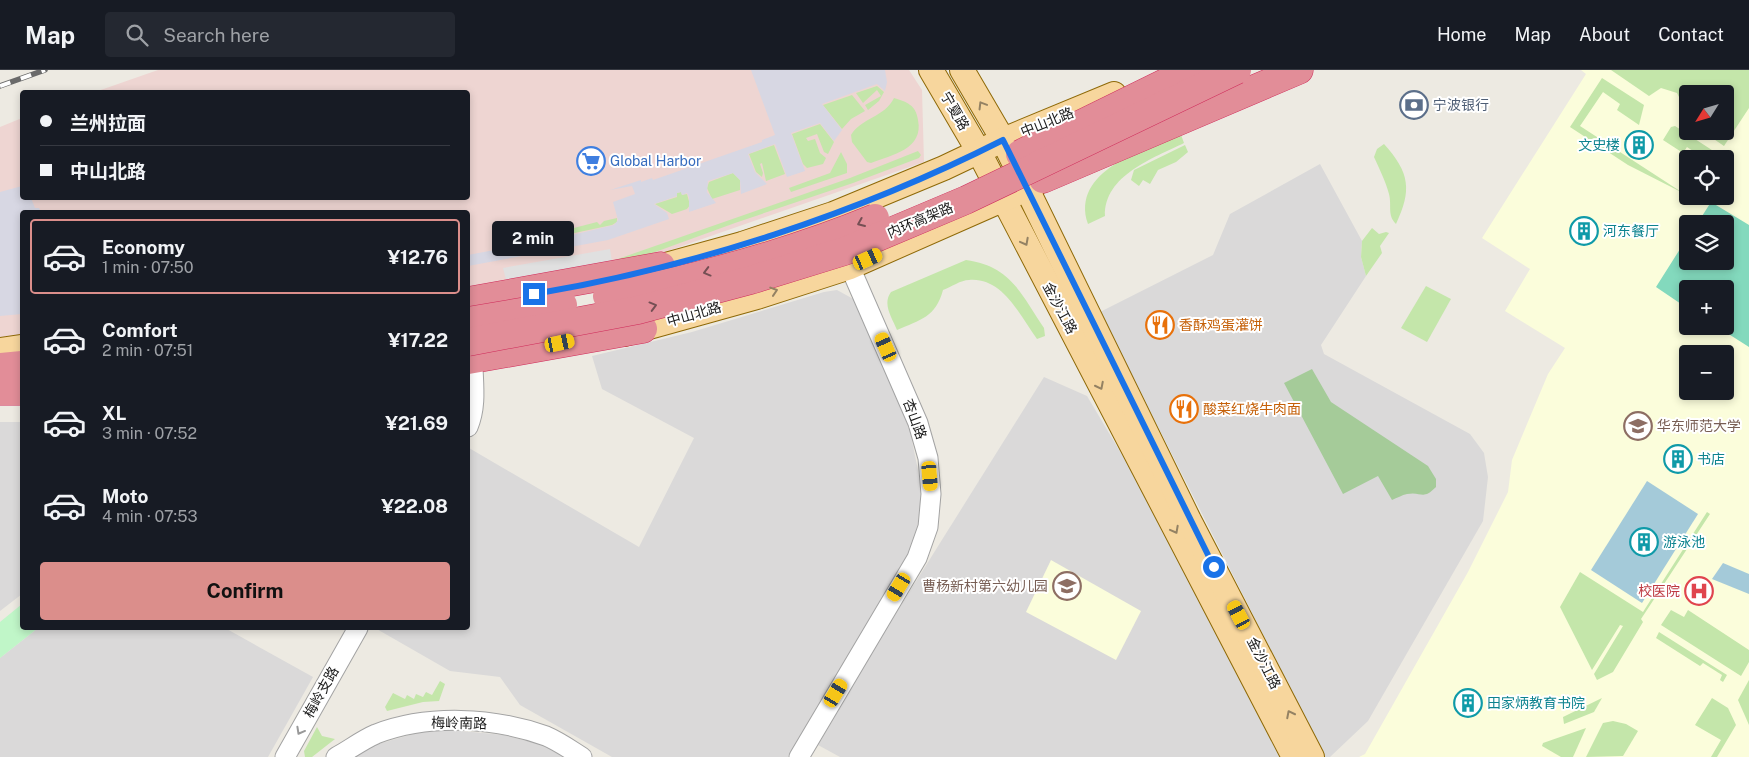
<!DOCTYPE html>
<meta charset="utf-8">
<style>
:root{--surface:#171b24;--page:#242831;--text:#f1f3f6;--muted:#9ea1a6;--line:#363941;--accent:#db8e8b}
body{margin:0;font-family:"Public Sans","Noto Sans SC",sans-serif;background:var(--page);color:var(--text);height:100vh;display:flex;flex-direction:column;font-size:19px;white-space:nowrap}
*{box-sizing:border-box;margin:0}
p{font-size:16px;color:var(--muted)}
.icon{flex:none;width:28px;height:28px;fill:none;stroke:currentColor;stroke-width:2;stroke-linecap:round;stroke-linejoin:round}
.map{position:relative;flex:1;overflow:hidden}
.sheet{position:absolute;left:20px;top:140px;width:450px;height:420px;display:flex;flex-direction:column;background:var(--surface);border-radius:5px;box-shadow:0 2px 8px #0003}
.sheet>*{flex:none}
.banner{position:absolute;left:20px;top:20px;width:450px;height:110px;border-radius:5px;box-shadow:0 2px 8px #0003;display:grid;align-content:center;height:110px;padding:0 20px;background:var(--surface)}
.needle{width:32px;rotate:233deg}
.buttons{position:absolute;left:1679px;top:15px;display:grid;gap:10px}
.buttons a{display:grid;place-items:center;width:55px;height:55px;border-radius:5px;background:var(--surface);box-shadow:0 2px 8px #0003;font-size:25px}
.end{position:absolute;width:22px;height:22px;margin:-11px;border:6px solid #1a73e8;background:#fff;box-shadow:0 0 0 2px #fff}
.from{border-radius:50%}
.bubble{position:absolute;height:35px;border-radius:5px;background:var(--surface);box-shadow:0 2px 8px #0003;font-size:16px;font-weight:700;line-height:35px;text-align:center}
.car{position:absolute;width:15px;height:30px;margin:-15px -8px;border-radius:6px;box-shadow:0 0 4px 1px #0007;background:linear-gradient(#f5c518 24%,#345 0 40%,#f5c518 0 76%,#345 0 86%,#f5c518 0)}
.banner b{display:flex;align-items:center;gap:18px;height:48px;font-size:19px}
.banner b+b{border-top:1px solid var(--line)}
.banner i{width:12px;height:12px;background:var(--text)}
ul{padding:9px 0 0;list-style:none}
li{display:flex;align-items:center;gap:15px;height:75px;margin:0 10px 8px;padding:0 10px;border:2px solid transparent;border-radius:5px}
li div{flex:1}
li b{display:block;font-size:19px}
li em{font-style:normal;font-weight:700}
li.current{border-color:var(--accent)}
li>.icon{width:45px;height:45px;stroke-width:1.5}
.button{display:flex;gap:10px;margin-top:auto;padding:10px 20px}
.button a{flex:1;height:58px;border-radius:5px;background:var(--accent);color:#111;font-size:20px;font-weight:700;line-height:58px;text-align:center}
header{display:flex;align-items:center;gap:30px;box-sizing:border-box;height:70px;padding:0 25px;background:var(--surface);border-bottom:1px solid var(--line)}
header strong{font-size:24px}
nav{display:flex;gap:28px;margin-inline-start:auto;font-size:18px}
.search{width:350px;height:45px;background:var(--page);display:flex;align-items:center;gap:12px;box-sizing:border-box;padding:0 18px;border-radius:5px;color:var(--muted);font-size:19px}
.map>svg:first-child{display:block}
.residential{fill:#dad9d9}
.commercial{fill:#eed5d2}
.education{fill:#fbfddb;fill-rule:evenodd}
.grass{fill:#c4e6aa}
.forest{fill:#a5cb99}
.park{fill:#c0f6c8}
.pitch{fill:#83d9bd}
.parking{fill:#e0e0e0}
.plaza{fill:#d7d7e3}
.water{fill:#a4cad9}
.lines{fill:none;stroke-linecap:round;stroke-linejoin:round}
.minor-casing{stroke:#a3a3a3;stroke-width:21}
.major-casing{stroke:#8e6907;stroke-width:26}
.highway-casing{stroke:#cf2b5a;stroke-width:29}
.minor{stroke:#fff;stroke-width:19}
.major{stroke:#f7d69d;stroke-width:24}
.highway{stroke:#e28d98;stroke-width:28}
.rail-casing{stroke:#6a6a6a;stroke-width:5.5}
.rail{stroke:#fff;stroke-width:4;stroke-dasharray:11;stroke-linecap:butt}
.highway-bridge-casing{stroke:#cf2b5a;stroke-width:29;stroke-linecap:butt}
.highway-bridge{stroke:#e28d98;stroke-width:28}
.oneway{stroke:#948263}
.oneway2{stroke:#754f54}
.oneway3{stroke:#999}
.route{stroke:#1a73e8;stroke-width:6}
.labels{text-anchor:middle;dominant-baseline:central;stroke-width:4;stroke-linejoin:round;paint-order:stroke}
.service-label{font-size:14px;fill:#4e5e75;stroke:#fff;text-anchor:start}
.street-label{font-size:14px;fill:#1c1c1c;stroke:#fff}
.culture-label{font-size:14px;fill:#0d838f;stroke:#fff;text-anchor:start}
.shop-label{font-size:14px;fill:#366cbe;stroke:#fff;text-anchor:start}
.food-label{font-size:14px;fill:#c56008;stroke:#fff;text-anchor:start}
.education-label{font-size:14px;fill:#785e54;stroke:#fff;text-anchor:start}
.health-label{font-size:14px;fill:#be3a42;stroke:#fff;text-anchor:end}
</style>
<header>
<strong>Map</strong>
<div class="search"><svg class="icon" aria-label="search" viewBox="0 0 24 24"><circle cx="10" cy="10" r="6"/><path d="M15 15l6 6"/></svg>Search here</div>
<nav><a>Home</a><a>Map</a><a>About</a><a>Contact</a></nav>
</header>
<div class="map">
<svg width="1749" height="687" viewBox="0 0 1749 687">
<rect width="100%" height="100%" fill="#edeae2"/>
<!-- residential -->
<g class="residential">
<path d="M1320,94L1362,171L1361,187L1366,206L1321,275L1324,284L1470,364L1484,383L1488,407L1483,451L1368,651L1330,687H1325L1100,242L1213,185L1230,144Z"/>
<path d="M837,220L857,231L893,317L910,361L922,420L917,461L911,482L788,687H612L520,635L500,607L450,601L375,558H468V381L469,378L639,477L694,368L602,319L592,286L692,262L824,222Z"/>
<path d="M1044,307L1087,326L1153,437L1284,687H840L818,675L883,564Z"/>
<path d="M0,352H22V524L0,541Z"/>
<path d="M38,558H225L313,607L268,687H0V588Z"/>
<path d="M451,660L504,665L543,675L563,687H354L378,674L420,662Z"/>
</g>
<!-- commercial -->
<path class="commercial" d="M158,0H909L922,20L924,92L616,199L468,224V142H22V267L0,269V57L22,48V128H468V22H95Z"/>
<!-- education -->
<g class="education">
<path d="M1581,0H1749V687H1359L1365,684L1468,502L1508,422L1512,390L1548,304L1565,278L1505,241L1530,199L1482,168L1586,4ZM1688,24H1725V61H1688ZM1688,89H1725V126H1688ZM1688,154H1725V191H1688ZM1688,219H1725V256H1688ZM1688,284H1725V321H1688Z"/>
<path d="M1051,490L1141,541L1116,590L1026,542Z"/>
</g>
<!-- grass -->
<g class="grass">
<path d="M1611,0H1749V38L1724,76L1702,61H1725V24H1688L1687,52L1680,47L1684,37L1677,23L1661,18L1649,26Z"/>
<path d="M1602,8L1644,35L1639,55L1617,40L1620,34L1603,22L1580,56L1683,123L1687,116L1683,123L1628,95L1570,57Z"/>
<path d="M877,16L884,22L879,31L868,40L865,35L881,26L877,20L863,33L856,23Z"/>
<path d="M852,25L865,41L851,49L842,59L823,35Z"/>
<path d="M894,28C907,32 916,35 918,50C924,79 892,85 871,93L867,92L852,72L851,65C861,48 885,47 894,28Z"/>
<path d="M820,54L834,72L828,84L824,82L817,64L806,68L808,71L815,69L820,83L826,88L823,94L807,98L803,94L792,64Z"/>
<path d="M1675,56L1718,84L1714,89H1705L1687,77L1683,83L1663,70L1671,57Z"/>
<path d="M1180,62L1184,73C1154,88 1104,105 1105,146L1088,154C1070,101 1144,80 1180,62Z"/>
<path d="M1384,74C1410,103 1412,120 1396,154C1387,145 1392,136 1389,124C1386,112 1379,98 1374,87L1377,79Z"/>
<path d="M774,75L785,104L766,111L762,93L760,94L763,103L762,107L756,102L749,84Z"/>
<path d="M1185,75L1188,82L1176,92L1158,100L1150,114L1143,110L1139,116L1131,110L1134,100Z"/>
<path d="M918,81L921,85L919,88L853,113L735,153L614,197L506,210L612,191L850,108Z"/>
<path d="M841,82L847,94V103L791,122L789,118L830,103Z"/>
<path d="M733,103L740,110V120L712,129L707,118L709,112Z"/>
<path d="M681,122L682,125L687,124L690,135L687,139L672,144L655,134L677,127V123Z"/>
<path d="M617,148V152L612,155L500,179L499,175L503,172L530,167L534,169L537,166L564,160L567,162L570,159L597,152L600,155L604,151Z"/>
<path d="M1372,158L1379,164L1386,162L1389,163L1380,176L1382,183L1366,206L1361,187L1362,171Z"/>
<path d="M966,190C1011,196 1021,224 1044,258L1045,266L1037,269C1020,246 1003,207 969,210C961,210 951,217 943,220C936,247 920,250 897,260C892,248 882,234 891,222Z"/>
<path d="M1426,216L1451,229L1427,272L1401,258Z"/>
<path d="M1707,442L1710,444L1641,549L1643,552L1613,602L1597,610L1594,604L1623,556L1620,555L1592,600L1560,537L1580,502L1643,542Z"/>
<path d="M1671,540L1684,547L1688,540L1749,580V592L1741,606L1661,555Z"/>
<path d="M1659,562L1727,605L1723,612L1720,610L1722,605L1703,593L1700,596L1656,568Z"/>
<path d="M1749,610V655L1738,630Z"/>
<path d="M440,611L445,614L439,631L423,632L387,641L385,637L393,623L405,629L407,625L414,629L416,624L423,627L426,622L432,625Z"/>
<path d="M1602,628L1594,642L1564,654L1563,647Z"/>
<path d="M1712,628L1728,638L1736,655L1717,687H1711L1721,670L1695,655Z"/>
<path d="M1613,651L1626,654L1638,661L1623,686L1586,687L1603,653Z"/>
<path d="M317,657L322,666L335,669L312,687H305L304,681Z"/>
<path d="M1586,658L1573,687H1561L1542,676L1543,673Z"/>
</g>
<!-- forest -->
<path class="forest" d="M1312,299L1331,332L1428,396L1436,409V417C1422,431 1422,421 1407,424C1402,425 1397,428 1392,430L1378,406L1343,424L1284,313Z"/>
<!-- park -->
<path class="park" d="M22,534V558H38L0,588V552Z"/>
<!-- pitch -->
<path class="pitch" d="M1711,132L1749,155V277L1716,256H1725V219H1688L1687,238L1656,217L1687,168L1688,191H1725V154H1697Z"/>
<!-- parking -->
<path class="parking" d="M610,179L612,191L506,210L503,198Z"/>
<!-- plaza -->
<g class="plaza">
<path d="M751,0H885L887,12L885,21L877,14L822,34L842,60L834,71L820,53L791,63L805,101L787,107L775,74L748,84L755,102L767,114L741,124L740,110L733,103L708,111L707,122L716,133L689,142V127L687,123L682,125L681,122L677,123V126L654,134L667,143L669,149L608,170L468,196V185L568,166L614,155L618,150L613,132L635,124L632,116L610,120L641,110V112L652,108L653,110L762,72V70L775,65Z"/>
<path d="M22,116V128H31L35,138H39L41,142H22V244L0,246V122Z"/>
</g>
<!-- water -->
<g class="water">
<path d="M1647,411L1698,444L1642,533L1591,500Z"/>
<path d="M1723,493L1749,504V524L1712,509Z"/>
</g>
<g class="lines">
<defs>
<g id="minor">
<path d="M468,357C476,338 474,319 473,298"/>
<path d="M285,687L358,558"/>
<path d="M336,687C349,680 362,670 376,664C428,644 493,647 546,666C558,671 571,680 582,687"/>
<path d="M799,687L917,488L928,457L931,424L928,388L918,353L850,197"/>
</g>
<g id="major">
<path d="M931,0L979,82L1294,687"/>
<path d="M962,0L1003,70L1189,450L1312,687"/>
<path d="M644,201L742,174L833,144L944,98L1003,70L1114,24"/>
<path d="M624,264L757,227L850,197L1027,119L1059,99"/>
<path d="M0,280L22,277"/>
</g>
<g id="highway">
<path d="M1043,109L1299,0"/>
<path d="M468,231L661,196"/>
<path d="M468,290L643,259"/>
<path d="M0,297L22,295"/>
<path d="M0,321H22"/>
</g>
</defs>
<!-- minor casing -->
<use href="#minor" class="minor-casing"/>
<!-- major casing -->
<use href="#major" class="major-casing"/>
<!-- highway casing -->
<use href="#highway" class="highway-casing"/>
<!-- minor -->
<use href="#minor" class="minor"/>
<!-- major -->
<use href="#major" class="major"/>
<!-- highway -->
<use href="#highway" class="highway"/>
<defs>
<path id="rail" d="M0,16L45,0"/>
</defs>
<!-- rail casing -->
<use href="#rail" class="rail-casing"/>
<!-- rail -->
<use href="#rail" class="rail"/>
<defs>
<g id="highway-bridge">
<path d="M1020,84L1191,0"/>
<path d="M607,226C697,208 790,183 875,148"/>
<path d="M468,251L563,235"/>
<path d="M468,272L638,240L751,210L845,181L966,130L1237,0"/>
</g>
</defs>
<!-- highway-bridge casing -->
<use href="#highway-bridge" class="highway-bridge-casing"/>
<!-- highway-bridge -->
<use href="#highway-bridge" class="highway-bridge"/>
</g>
<!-- one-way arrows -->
<defs><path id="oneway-chevron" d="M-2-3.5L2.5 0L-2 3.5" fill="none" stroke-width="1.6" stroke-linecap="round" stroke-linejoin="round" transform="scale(1.25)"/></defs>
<g class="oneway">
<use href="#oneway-chevron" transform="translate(982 35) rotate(-121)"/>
<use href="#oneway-chevron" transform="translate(1025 172) rotate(62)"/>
<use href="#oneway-chevron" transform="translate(774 221) rotate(-18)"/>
<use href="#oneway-chevron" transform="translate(1100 316) rotate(63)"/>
<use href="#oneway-chevron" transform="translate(1175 460) rotate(62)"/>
<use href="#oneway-chevron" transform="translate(1290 644) rotate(-117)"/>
</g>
<g class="oneway2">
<use href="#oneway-chevron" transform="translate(861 153) rotate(157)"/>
<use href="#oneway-chevron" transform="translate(707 202) rotate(165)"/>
<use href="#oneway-chevron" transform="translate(653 236) rotate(-15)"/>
</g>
<use class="oneway3" href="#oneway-chevron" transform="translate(300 661) rotate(119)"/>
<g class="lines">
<!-- route -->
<path class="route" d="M534,224C695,197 857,144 1003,70L1214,497"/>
</g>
<!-- icons -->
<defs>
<symbol id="bank-ring" viewBox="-11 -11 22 22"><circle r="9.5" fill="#fff" stroke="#5c6f8a" stroke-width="1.5"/><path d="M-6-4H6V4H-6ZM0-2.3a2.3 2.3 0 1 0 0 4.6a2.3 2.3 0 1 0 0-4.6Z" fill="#5c6f8a"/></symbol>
<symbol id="building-ring" viewBox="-11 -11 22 22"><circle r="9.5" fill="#fff" stroke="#0f9aa8" stroke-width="1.5"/><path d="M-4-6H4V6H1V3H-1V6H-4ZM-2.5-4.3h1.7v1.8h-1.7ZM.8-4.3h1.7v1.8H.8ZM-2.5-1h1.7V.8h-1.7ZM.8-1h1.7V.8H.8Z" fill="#0f9aa8"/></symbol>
<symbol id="supermarket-ring" viewBox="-11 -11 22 22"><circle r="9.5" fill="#fff" stroke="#3f7fe0" stroke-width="1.5"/><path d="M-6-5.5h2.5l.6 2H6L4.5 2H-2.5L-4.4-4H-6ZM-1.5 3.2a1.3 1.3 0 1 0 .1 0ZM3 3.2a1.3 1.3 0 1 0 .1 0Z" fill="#3f7fe0"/></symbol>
<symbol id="restaurant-ring" viewBox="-11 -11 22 22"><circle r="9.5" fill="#fff" stroke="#e8710a" stroke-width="1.5"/><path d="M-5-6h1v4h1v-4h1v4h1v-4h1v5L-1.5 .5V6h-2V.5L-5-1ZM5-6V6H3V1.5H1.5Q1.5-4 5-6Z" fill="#e8710a"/></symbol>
<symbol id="university-ring" viewBox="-11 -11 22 22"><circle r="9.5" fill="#fff" stroke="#8d6e63" stroke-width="1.5"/><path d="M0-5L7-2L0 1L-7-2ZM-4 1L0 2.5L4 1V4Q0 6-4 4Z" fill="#8d6e63"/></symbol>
<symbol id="school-ring" viewBox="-11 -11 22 22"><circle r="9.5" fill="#fff" stroke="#8d6e63" stroke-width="1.5"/><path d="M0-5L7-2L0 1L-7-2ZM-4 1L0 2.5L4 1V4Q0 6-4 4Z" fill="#8d6e63"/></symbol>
<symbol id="hospital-ring" viewBox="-11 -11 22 22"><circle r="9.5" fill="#fff" stroke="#e0444e" stroke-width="1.5"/><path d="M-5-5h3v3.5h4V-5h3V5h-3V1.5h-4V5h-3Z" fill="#e0444e"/></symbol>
</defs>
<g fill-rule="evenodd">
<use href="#bank-ring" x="1398" y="19" width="32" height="32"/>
<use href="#building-ring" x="1623" y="59" width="32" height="32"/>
<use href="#supermarket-ring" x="575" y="75" width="32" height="32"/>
<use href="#building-ring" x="1568" y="145" width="32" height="32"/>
<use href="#restaurant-ring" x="1144" y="239" width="32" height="32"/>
<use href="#restaurant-ring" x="1168" y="323" width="32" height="32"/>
<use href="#university-ring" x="1622" y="340" width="32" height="32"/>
<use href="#building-ring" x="1662" y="373" width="32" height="32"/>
<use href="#building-ring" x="1628" y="456" width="32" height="32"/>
<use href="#school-ring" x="1051" y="500" width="32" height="32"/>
<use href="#hospital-ring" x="1683" y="505" width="32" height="32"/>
<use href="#building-ring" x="1452" y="617" width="32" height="32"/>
</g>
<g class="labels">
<!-- service labels -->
<g class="service-label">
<text x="1433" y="35">宁波银行</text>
</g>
<!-- street labels -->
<g class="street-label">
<text transform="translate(955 41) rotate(60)">宁夏路</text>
<text transform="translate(1047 52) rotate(-22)">中山北路</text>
<text transform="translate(920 150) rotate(-23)">内环高架路</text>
<text transform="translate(1060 238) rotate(62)">金沙江路</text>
<text transform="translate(694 244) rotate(-16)">中山北路</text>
<text transform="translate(915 349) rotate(70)">杏山路</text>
<text transform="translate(1264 593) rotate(63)">金沙江路</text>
<text transform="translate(321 622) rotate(-61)">梅岭支路</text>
<text transform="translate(459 653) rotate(1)">梅岭南路</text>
</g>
<!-- culture labels -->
<g class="culture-label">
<text x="1620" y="75" text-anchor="end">文史楼</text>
<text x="1603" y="161">河东餐厅</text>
<text x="1697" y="389">书店</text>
<text x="1663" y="472">游泳池</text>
<text x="1487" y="633">田家炳教育书院</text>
</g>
<!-- shop labels -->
<g class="shop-label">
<text x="610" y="91">Global Harbor</text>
</g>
<!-- food labels -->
<g class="food-label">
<text x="1179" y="255">香酥鸡蛋灌饼</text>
<text x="1203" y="339">酸菜红烧牛肉面</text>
</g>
<!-- education labels -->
<g class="education-label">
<text x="1657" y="356">华东师范大学</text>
<text x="1048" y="516" text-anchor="end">曹杨新村第六幼儿园</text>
</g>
<!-- health labels -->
<g class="health-label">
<text x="1680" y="521">校医院</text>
</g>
</g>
</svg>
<div class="buttons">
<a><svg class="needle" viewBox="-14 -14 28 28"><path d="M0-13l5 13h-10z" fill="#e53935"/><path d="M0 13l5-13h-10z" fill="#9ea1a6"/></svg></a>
<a><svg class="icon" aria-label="locate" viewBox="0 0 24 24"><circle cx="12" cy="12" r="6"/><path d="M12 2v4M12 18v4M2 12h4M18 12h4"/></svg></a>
<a><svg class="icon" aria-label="layers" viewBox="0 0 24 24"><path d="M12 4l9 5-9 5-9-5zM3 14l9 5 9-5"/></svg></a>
<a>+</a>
<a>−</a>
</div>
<i class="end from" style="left:1214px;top:497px"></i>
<i class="end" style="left:534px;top:224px"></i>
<div class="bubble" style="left:492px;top:151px;width:82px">2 min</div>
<i class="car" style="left:868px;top:189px;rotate:66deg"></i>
<i class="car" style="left:560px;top:273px;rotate:78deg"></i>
<i class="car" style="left:886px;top:277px;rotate:336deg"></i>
<i class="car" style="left:930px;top:406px;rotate:175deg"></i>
<i class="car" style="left:899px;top:517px;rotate:211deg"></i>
<i class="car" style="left:1239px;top:545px;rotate:332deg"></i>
<i class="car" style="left:836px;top:623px;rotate:31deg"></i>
<div class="banner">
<b><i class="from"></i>兰州拉面</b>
<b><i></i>中山北路</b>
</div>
<section class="sheet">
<ul>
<li class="current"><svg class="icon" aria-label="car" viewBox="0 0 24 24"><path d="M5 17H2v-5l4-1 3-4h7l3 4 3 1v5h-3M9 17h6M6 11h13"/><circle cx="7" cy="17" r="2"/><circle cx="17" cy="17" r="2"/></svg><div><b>Economy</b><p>1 min · 07:50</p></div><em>¥12.76</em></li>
<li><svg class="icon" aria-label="car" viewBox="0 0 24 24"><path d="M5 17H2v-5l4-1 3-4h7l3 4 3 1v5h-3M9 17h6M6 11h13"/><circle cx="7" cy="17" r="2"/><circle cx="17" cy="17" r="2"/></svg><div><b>Comfort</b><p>2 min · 07:51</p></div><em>¥17.22</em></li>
<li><svg class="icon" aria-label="car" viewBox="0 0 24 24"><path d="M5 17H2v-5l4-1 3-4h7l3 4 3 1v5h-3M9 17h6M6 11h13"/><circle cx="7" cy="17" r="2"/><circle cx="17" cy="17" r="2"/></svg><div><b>XL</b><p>3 min · 07:52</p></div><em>¥21.69</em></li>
<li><svg class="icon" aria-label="car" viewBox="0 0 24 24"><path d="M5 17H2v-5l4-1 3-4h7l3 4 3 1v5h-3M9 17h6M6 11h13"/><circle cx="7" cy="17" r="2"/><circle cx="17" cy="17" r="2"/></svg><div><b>Moto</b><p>4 min · 07:53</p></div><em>¥22.08</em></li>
</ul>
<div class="button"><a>Confirm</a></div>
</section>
</div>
